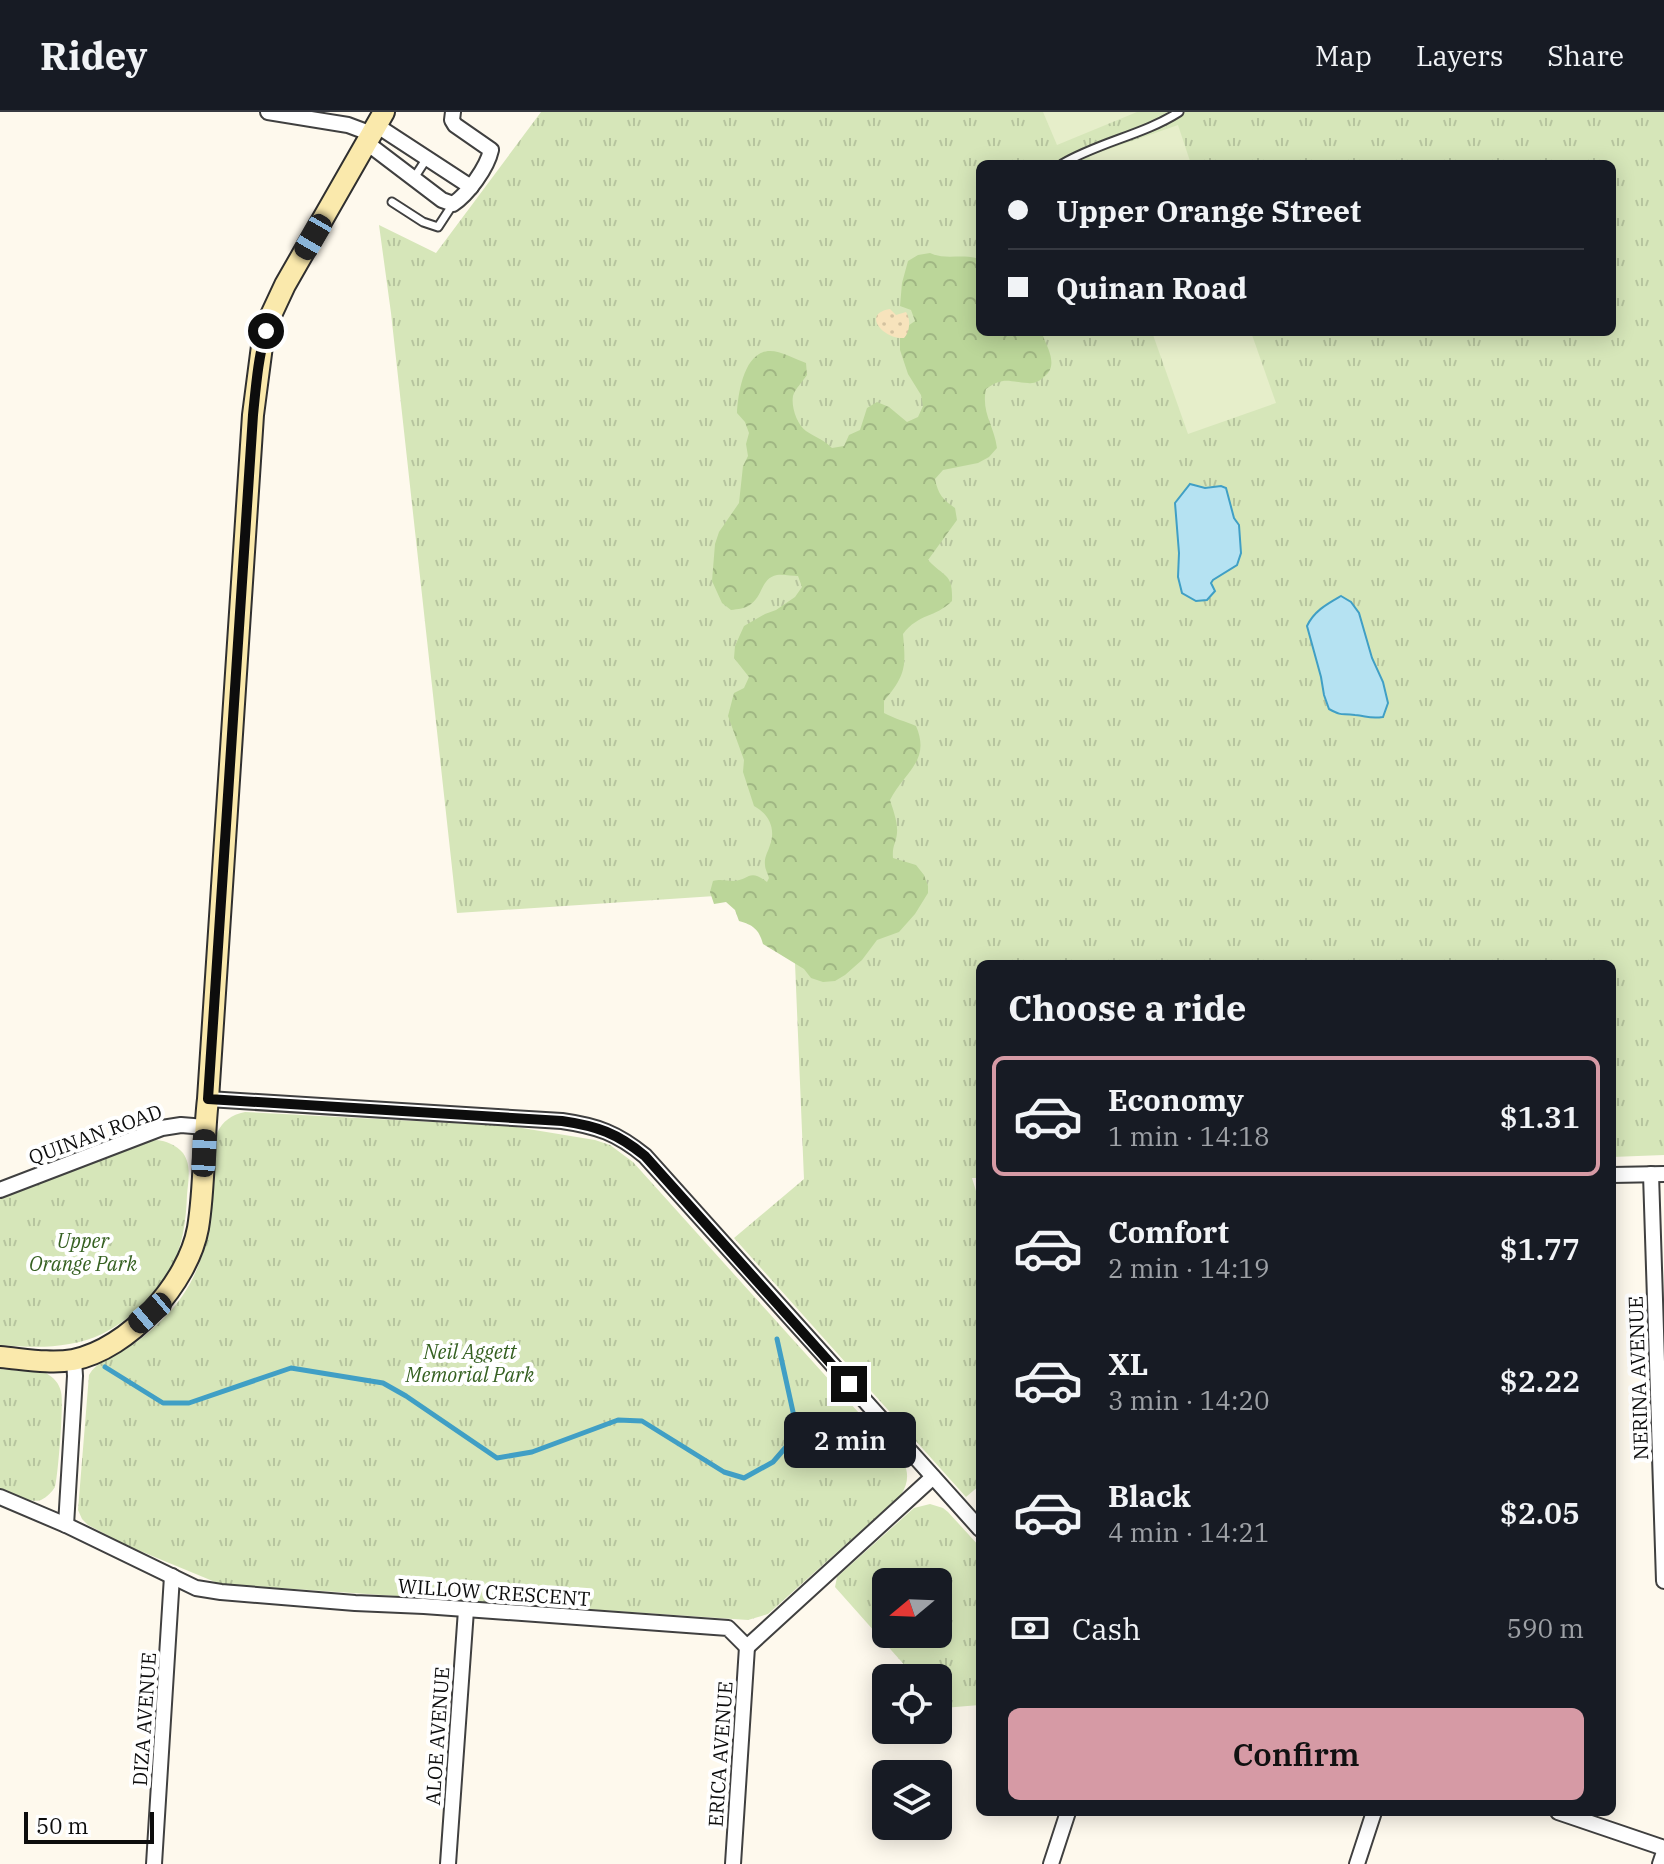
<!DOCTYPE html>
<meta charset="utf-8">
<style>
:root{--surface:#171b24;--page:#20242c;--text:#f1f3f6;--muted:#9ea1a6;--line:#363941;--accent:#d69aa5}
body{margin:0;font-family:"IBM Plex Serif",serif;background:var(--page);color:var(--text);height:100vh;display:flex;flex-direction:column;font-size:30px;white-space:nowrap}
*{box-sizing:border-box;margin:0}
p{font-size:26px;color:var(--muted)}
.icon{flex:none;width:44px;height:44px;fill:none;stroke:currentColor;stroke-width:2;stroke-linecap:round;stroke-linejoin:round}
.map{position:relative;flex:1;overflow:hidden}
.drawer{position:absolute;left:976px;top:848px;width:640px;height:856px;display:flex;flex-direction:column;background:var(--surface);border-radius:12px;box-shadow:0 4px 20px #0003}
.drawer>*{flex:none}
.hud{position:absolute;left:976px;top:48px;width:640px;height:176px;border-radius:12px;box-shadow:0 4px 20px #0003;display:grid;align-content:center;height:176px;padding:0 32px;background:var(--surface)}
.needle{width:52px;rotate:251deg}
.buttons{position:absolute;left:872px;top:1456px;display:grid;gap:16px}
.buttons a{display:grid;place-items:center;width:80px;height:80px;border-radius:12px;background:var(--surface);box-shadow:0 4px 20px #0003;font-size:40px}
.scale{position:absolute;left:24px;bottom:20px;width:130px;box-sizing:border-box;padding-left:8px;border:4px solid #0d0d0d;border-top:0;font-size:22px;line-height:28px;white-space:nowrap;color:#0d0d0d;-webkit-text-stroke:6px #fff;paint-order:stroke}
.end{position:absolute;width:36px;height:36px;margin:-18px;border:10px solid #0d0d0d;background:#fff;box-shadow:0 0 0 4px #fff}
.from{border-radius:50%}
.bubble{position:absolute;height:56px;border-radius:12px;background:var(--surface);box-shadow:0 4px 20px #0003;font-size:26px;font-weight:600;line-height:56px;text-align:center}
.car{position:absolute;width:24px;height:48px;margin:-24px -12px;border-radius:10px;box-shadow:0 0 6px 2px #0007;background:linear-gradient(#222 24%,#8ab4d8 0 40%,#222 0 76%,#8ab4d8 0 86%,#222 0)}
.hud b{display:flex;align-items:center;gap:28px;height:76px;font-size:30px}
.hud b+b{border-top:2px solid var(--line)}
.hud i{width:20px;height:20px;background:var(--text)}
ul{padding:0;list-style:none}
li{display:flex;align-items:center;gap:24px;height:120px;margin:0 16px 12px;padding:0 16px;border:4px solid transparent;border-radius:12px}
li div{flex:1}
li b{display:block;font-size:30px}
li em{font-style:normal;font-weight:600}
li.on{border-color:var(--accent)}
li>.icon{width:72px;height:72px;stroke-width:1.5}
h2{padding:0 32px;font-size:36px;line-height:96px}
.pay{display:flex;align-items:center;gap:20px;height:88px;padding:0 32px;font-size:30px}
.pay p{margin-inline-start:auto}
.cta{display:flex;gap:16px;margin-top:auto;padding:16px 32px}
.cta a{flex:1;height:92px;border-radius:12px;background:var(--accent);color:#111;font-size:32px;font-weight:600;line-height:92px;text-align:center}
header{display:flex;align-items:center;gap:48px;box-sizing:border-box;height:112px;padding:0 40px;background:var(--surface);border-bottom:2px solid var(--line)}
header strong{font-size:38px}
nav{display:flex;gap:44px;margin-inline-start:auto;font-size:28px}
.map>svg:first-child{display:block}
.grass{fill:url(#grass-tufts);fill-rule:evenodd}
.forest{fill:url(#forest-crowns)}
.sand{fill:url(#sand-dots)}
.pitch{fill:#e6eeca}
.water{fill:#b5e2f2;stroke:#409fc5;stroke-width:2}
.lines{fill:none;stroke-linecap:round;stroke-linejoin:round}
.stream{stroke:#409fc5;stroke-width:5}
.lane-casing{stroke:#404040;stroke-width:11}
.street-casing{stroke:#404040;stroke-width:18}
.secondary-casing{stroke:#2f2f2f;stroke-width:24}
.lane{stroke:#fff;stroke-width:7}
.street{stroke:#fff;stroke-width:14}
.secondary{stroke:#fae9ac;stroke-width:20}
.route{stroke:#0d0d0d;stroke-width:10}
.labels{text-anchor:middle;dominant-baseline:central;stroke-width:8;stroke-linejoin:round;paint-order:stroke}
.street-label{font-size:20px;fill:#0d0d0d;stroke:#fff}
.park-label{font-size:20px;font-style:italic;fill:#356021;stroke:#fff}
</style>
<header>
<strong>Ridey</strong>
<nav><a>Map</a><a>Layers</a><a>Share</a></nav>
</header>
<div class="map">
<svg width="1664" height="1752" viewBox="0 0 1664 1752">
<defs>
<pattern id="grass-tufts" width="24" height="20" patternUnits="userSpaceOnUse" patternTransform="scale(2)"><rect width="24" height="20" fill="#d6e6b9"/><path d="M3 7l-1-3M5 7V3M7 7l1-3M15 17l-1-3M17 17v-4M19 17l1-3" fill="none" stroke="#b6c49e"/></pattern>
<pattern id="forest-crowns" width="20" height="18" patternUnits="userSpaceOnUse" patternTransform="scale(2)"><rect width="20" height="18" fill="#bbd699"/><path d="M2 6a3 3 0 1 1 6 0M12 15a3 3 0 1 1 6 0" fill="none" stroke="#a0b683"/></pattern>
<pattern id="sand-dots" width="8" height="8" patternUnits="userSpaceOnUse" patternTransform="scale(2)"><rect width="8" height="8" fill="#f7e3bc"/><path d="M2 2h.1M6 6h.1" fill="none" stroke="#d3c2a0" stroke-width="1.8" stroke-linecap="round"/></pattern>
</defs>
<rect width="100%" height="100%" fill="#fef9ed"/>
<!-- grass -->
<g class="grass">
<path d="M541,0H1664V1043L1612,1045V852H980V1066H972L980,1092V1373L966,1385L734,1126L804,1067L792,779L457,801L391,201L379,113L436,141ZM980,52H1612V220H980Z"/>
<path d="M245,1000L510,1014L595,1028L610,1033L633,1050L904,1351C909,1362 908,1372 901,1383L768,1502L748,1508L220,1472L128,1434L88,1413L82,1407L78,1398L89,1263C96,1250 111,1246 124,1238C138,1230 151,1219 163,1207C199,1172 211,1126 213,1077C213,1059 212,1039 217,1021C223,1009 231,1003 245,1000Z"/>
<path d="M156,1028C167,1029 176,1033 183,1041C192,1054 188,1069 187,1083C186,1112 182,1140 166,1165C150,1189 128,1209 102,1222C69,1237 36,1236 0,1233V1086L149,1029Z"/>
<path d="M0,1257L46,1261C54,1266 59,1271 61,1280C64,1290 58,1366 55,1375C52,1380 47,1385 41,1388C27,1392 12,1381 0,1376Z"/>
<path d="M930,1392L943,1396L948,1400L980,1435V1593L943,1596L938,1591V1566H916L835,1475L837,1465L914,1396ZM886,1470H938V1522H886Z"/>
</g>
<!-- forest -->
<path class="forest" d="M930,141C945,148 960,142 976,146L980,157L977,169L980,183V220H1043V224C1048,237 1058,253 1045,264C1040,269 1034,272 1028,271C1008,270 1004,264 986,277C981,301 994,313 997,336L989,345L978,351L943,358L935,367C938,382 943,388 955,396L957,408L928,448C945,466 953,461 952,489C935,506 919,501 903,522C906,555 906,563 884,589V601C895,607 905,609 916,614C931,649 905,659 890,688C893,698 898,710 897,721C896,732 892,733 893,746L916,753L924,763L928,774V781L915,802L899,820L877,828L862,848L845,863L835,869L823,870L811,866L804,857L763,832C759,817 753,813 739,809L735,798L726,790L714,792L710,780L713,769C721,767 726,769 734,769C749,768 749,756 767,770L769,766C768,762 765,757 765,753C764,745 768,740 770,733C776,717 769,702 754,694L743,660L744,648L728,604L734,581L744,576L749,565L734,546L735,534L744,514L765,502L776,498L795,485L802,475L798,464C792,464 783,462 777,463C761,466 763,484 751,492C745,497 738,497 731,498L722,491L712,469L715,432L719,420L739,391L743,354L748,344L746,332L749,321L745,310L737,301C738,282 744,239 770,239C781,239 795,247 806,251L807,263C803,269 795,277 793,284C791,295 797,313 806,319C816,326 823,327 832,336L844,334L849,323L860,318L867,296L877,290L889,295L907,310L918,305L923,294L921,283L908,262L900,238V226L905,216L915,209L911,198L900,194L902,171L908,149L918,143Z"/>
<!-- sand -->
<path class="sand" d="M890,197L896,203L906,200C911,207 910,220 904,226C885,228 860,202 890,197Z"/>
<!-- pitch -->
<g class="pitch">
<path d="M1043,0H1137L1057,33Z"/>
<path d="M1178,13L1191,52H1092L1089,44Z"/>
<path d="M1152,220H1251L1276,291L1188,322Z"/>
</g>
<!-- water -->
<g class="water">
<path d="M1190,372L1205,376L1221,374L1226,376L1234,406L1239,413L1241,441L1237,453L1213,468L1211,471L1215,479L1207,488L1196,489L1182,481L1178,465L1179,441L1175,391Z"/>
<path d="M1341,484L1351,490L1359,501L1372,546L1383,570L1388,591L1383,605C1369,607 1367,604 1355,603C1340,601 1344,605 1329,597L1324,583L1321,565L1307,514C1314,499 1327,492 1341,484Z"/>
</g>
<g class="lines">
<!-- stream -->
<path class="stream" d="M105,1255L163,1291H189L291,1256L383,1271L406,1284L497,1346L532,1340L618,1308L642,1309L724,1360L744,1366L773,1350L786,1335L795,1309L777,1227"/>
<defs>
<g id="lane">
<path d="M1062,52C1099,30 1143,23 1179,0"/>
<path d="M414,66L427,46"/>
<path d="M392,90L423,110L438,115L453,92"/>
</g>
<g id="street">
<path d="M268,0L348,13L372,22"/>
<path d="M376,13L471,75"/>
<path d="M367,31L442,88L453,92C468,82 487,56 491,38L455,13L452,8L453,0"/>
<path d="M208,987L562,1009C597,1014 617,1021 645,1044L980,1417"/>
<path d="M1651,1062L1664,1469"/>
<path d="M1612,1063L1664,1062"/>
<path d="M0,1078L162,1016L181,1013L205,1015"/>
<path d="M0,1385L66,1413L196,1476L221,1480L355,1491L424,1494L728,1516L747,1535"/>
<path d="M66,1413L75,1264L74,1248"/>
<path d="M747,1535L933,1365"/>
<path d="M1558,1700L1664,1736"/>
<path d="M154,1752L172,1464"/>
<path d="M448,1752L466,1498"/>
<path d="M733,1752L747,1535"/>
<path d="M1051,1752L1068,1700"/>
<path d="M1357,1752L1374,1700"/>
<path d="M1660,1752L1664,1740"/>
</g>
<path id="secondary" d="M0,1245C24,1247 50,1252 73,1248C129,1237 188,1171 198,1116C205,1074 203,1030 208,987L253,303L262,234L271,203L285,173L384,0"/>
</defs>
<!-- lane casing -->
<use href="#lane" class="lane-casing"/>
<!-- street casing -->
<use href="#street" class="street-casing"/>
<!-- secondary casing -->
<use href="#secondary" class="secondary-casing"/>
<!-- lane -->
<use href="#lane" class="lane"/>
<!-- street -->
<use href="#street" class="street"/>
<!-- secondary -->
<use href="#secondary" class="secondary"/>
</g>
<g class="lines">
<!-- route -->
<path class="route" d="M266,219C258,246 256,274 253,303L208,987L562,1009C597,1014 617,1021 645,1044L849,1272"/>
</g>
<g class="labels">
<!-- street labels -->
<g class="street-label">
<text transform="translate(95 1022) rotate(-20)">QUINAN ROAD</text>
<text transform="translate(1638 1266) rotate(-92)">NERINA AVENUE</text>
<text transform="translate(494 1480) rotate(4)">WILLOW CRESCENT</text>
<text transform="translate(144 1607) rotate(-86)">DIZA AVENUE</text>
<text transform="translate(437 1624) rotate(-86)">ALOE AVENUE</text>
<text transform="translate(720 1642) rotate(-86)">ERICA AVENUE</text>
</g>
<!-- park labels -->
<g class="park-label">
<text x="83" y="1128">Upper<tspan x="83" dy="23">Orange Park</tspan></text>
<text x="470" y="1239">Neil Aggett<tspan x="470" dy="23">Memorial Park</tspan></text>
</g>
</g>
</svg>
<div class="buttons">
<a><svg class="needle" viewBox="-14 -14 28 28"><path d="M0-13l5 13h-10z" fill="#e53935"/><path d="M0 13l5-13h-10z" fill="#9ea1a6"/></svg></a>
<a><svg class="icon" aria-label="locate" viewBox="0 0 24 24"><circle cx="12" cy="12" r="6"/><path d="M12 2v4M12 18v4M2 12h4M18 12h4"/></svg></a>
<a><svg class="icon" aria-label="layers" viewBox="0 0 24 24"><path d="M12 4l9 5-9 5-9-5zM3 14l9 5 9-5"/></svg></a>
</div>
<div class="scale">50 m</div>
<i class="end from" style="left:266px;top:219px"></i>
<i class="end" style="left:849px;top:1272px"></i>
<div class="bubble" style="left:784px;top:1300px;width:132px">2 min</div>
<i class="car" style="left:313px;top:125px;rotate:210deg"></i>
<i class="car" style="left:204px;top:1041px;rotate:3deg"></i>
<i class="car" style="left:150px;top:1201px;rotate:230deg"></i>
<div class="hud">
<b><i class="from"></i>Upper Orange Street</b>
<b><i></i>Quinan Road</b>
</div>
<section class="drawer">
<h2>Choose a ride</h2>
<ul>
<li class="on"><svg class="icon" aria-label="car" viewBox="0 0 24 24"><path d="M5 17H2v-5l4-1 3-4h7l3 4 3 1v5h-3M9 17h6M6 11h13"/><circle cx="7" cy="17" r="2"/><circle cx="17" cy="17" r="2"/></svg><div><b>Economy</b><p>1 min · 14:18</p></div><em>$1.31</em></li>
<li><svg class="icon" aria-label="car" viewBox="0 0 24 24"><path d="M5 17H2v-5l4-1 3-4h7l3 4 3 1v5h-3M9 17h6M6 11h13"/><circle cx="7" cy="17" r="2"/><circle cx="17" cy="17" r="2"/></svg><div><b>Comfort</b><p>2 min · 14:19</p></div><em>$1.77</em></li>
<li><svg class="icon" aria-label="car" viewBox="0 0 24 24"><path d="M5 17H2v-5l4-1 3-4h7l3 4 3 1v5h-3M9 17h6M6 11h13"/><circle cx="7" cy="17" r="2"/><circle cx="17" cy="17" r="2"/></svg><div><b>XL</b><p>3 min · 14:20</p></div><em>$2.22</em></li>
<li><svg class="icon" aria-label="car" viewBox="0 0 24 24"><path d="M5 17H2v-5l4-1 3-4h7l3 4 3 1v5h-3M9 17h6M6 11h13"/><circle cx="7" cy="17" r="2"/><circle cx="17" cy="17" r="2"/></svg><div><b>Black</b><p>4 min · 14:21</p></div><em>$2.05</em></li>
</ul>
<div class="pay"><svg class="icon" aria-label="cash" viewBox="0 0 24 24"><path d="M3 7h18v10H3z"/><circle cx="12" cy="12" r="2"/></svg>Cash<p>590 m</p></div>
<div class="cta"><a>Confirm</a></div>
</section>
</div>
